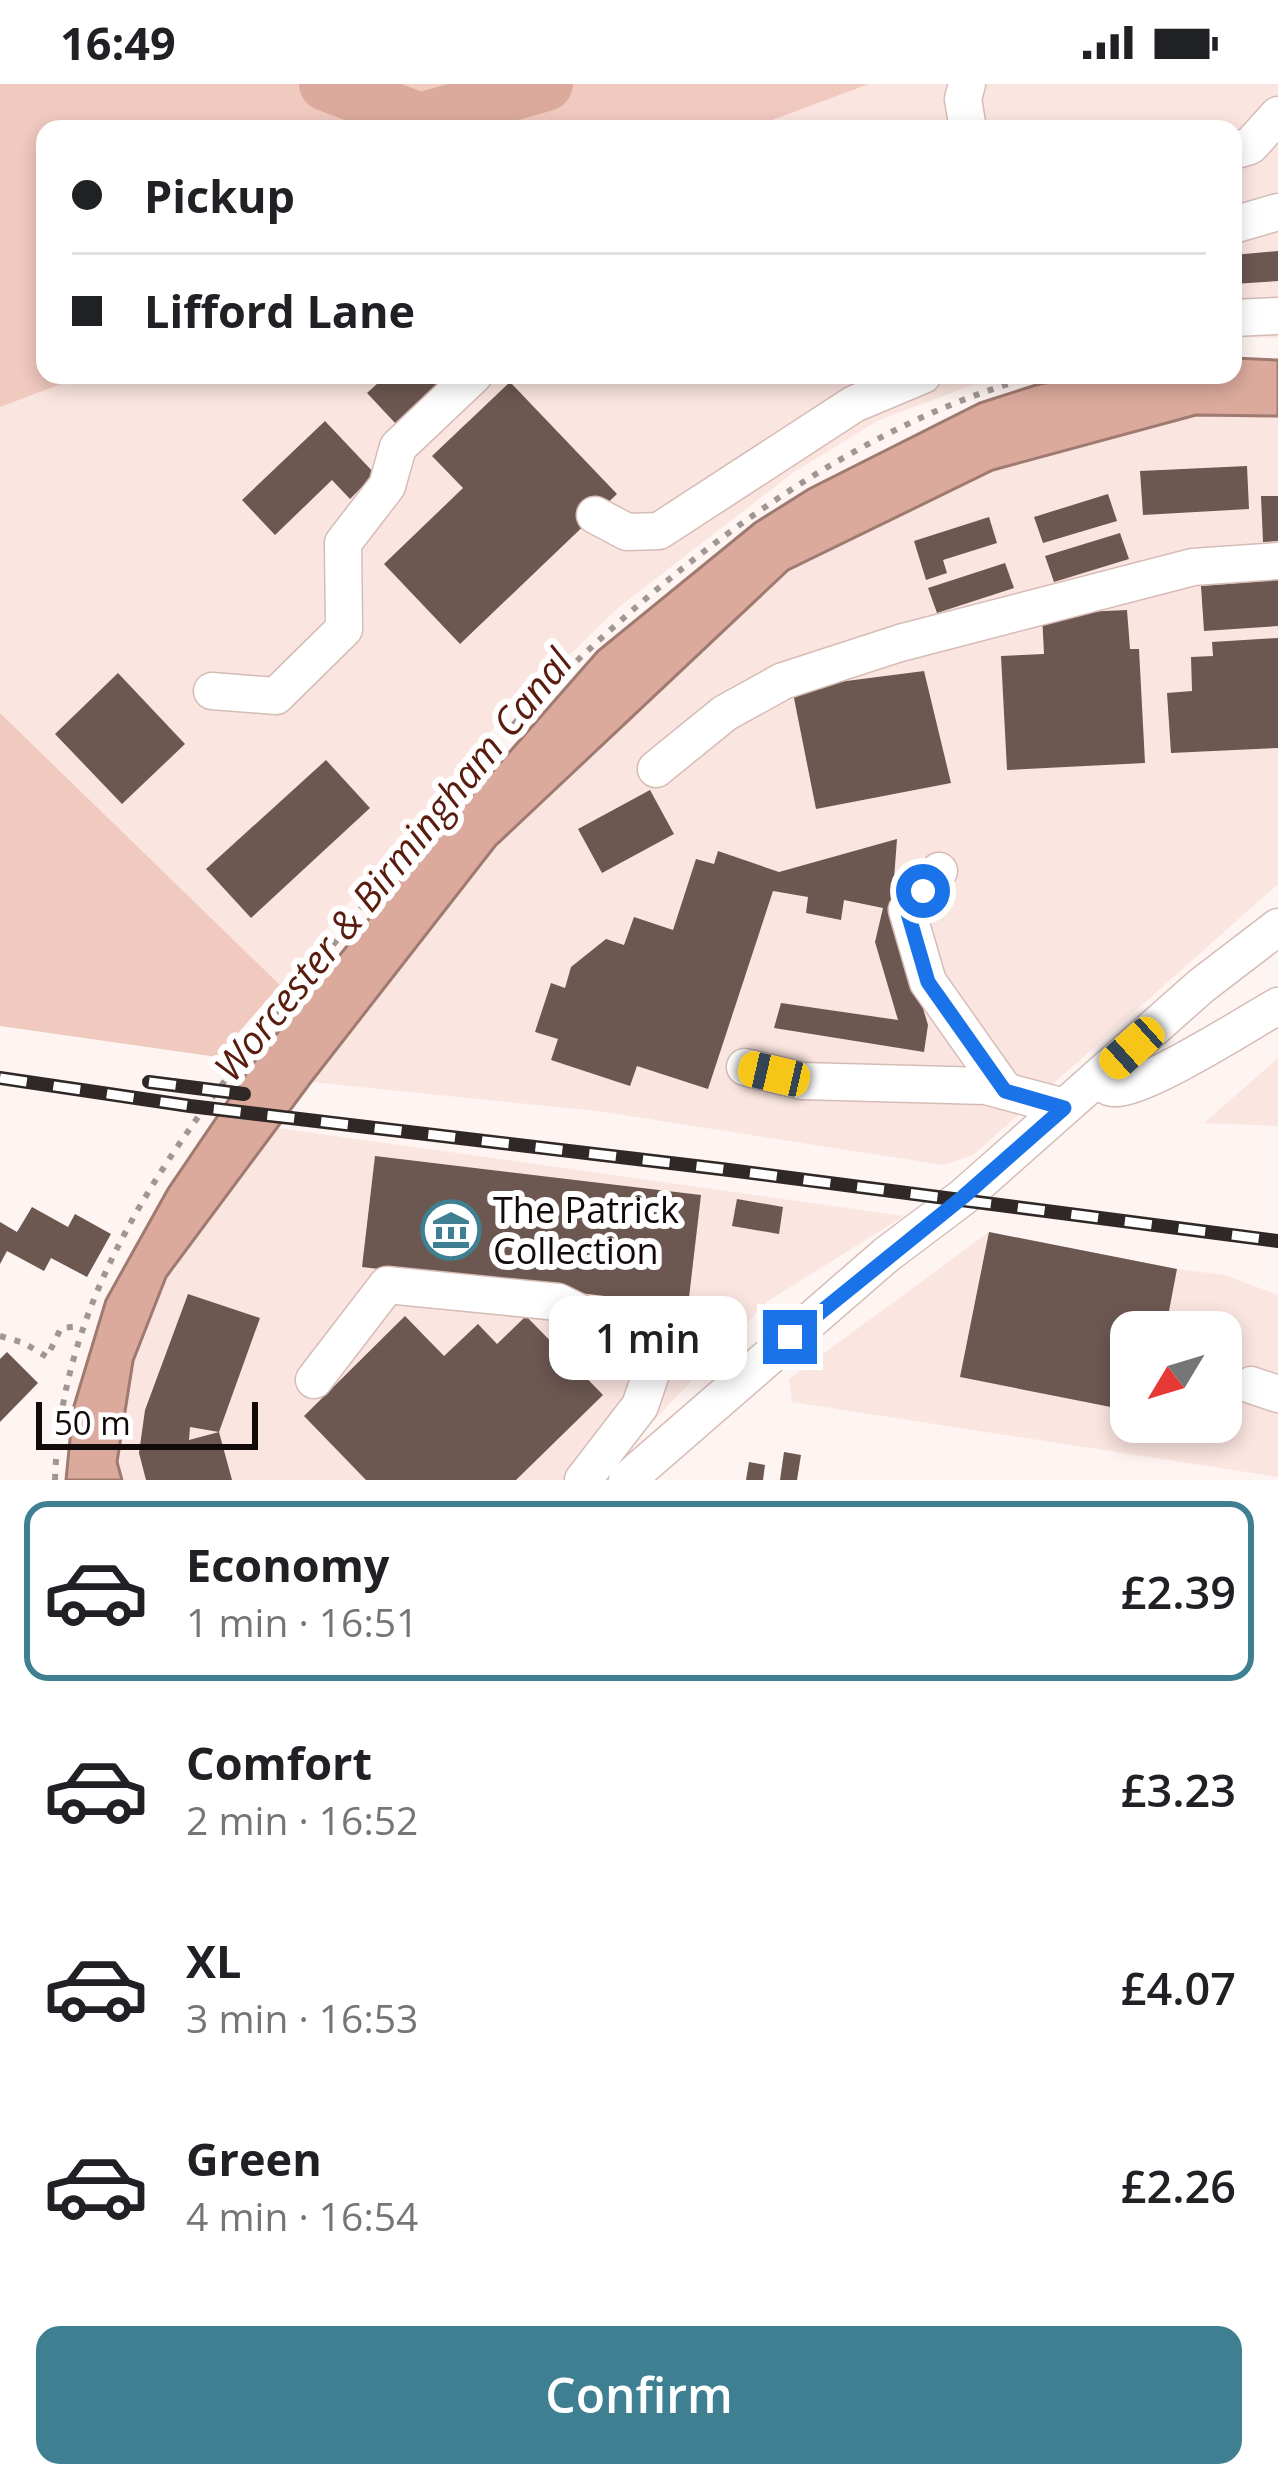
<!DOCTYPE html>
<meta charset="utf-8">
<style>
:root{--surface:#fff;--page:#f2f2f2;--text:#202124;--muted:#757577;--line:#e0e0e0;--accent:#3e8091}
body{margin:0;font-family:"Open Sans",sans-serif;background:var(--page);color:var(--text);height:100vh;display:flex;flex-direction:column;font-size:45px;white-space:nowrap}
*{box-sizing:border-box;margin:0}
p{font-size:39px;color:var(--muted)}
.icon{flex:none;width:66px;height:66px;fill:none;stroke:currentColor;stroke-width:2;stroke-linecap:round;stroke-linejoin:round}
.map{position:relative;height:1396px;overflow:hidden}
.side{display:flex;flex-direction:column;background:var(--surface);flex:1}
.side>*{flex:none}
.hud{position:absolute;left:36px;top:36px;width:1206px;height:264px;border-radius:24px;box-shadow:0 6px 18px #0003;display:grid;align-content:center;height:264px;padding:0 36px;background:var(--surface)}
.needle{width:78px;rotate:232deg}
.controls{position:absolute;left:1110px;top:1227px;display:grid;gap:24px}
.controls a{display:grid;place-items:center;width:132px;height:132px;border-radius:24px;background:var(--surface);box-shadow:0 6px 18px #0003;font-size:60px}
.scale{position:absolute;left:36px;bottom:30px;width:222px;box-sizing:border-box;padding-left:12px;border:6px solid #120a08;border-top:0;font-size:33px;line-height:42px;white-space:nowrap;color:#120a08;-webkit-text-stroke:9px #fff;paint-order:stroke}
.end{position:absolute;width:54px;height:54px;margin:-27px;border:15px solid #1a73e8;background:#fff;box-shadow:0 0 0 6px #fff}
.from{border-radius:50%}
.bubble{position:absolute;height:84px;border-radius:24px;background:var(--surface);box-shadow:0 6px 18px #0003;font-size:39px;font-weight:600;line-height:84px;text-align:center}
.car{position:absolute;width:36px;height:72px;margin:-36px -18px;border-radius:15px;box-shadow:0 0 9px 3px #0007;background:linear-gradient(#f5c518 24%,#345 0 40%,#f5c518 0 76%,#345 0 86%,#f5c518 0)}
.hud b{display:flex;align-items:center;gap:42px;height:114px;font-size:45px}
.hud b+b{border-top:3px solid var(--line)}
.hud i{width:30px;height:30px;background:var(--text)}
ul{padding:21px 0 0;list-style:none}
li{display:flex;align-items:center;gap:36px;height:180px;margin:0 24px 18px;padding:0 12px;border:6px solid transparent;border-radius:24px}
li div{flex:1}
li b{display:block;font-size:45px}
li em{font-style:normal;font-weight:600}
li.active{border-color:var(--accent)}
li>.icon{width:108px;height:108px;stroke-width:1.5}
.cta{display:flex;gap:24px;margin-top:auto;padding:24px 36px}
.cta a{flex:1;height:138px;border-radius:24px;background:var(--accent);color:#fff;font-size:48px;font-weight:600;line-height:138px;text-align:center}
.status{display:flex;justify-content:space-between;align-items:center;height:84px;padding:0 60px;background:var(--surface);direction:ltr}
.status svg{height:33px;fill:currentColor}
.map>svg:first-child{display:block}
.built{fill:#fbe5e0;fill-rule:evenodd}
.green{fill:#f0c9bf}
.water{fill:#dcaa9d;stroke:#9f7a70;stroke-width:3}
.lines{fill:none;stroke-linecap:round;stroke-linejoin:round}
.river{stroke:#dcaa9d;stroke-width:54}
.building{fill:#6d5751}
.minor-casing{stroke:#d6bcb6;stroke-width:39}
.path{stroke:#a09795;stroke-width:6;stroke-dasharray:6 9;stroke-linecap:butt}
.minor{stroke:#fff;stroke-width:36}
.rail-casing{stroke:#302826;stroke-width:14}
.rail{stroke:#fff;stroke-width:9;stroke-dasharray:27;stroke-linecap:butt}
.route{stroke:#1a73e8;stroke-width:15}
.labels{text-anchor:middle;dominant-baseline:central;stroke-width:12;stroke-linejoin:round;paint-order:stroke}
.poi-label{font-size:36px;fill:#120a08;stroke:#fff;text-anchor:start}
.water-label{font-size:39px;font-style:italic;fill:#591c0e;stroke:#fff}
</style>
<div class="status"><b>16:49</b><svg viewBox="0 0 49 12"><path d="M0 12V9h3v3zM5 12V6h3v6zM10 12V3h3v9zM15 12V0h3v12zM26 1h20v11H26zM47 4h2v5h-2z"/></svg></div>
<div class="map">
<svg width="1278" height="1396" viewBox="0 0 1278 1396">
<rect width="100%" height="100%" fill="#fef4f1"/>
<!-- built -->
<g class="built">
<path d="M859,0H1278V254L1233,253V45H735Z"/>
<path d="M83,291H1000L879,336L794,388L619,523L493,645L280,901L0,629V322Z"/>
<path d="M1196,331L1278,332V800L973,1071L943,1081L597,1027L311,998L495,762L788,486L993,386Z"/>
<path d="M1278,974V1042L1204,1039Z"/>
<path d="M278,1044L904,1132L768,1217L597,1396H122L117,1378L133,1277L166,1193Z"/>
<path d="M989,1148L1177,1185L1225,1191L1278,1211V1393L792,1318L789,1295ZM1131,1248H1221V1338H1131Z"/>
</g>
<!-- green -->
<g class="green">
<path d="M0,0H869L748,45H45V291H85L0,323Z"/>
<path d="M0,629L280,901L217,973L0,942Z"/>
</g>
<!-- water -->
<path class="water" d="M1233,274L1278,276V332L1196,331L993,386L788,486L495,762L311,998L166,1193L133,1277L117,1378L122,1396H66L73,1325L106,1216L168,1105L257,974L429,760L598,567L755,439L809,405L980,319L1036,301L1084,291H1233Z"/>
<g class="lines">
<!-- river -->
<path class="river" d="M326,0L420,36L546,0"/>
</g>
<!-- building -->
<g class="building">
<path d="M1278,167V197L1233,200V171Z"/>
<path d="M370,291H447L396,340L367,309L378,299Z"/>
<path d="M510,298L617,410L460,560L384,480L463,404L432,372Z"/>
<path d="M325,337L375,390L350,415L332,396L275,451L242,416Z"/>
<path d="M1247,382L1249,425L1143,431L1140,387Z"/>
<path d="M1108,410L1117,437L1043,459L1034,433Z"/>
<path d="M1261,412H1278V457L1263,458Z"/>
<path d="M989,433L997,459L943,476L947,489L926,496L914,457Z"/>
<path d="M1120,449L1129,475L1054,498L1045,472Z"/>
<path d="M1005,479L1014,504L937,529L928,504Z"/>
<path d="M1278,496V542L1204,547L1201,502Z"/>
<path d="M1127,526L1130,565H1139L1145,679L1007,686L1001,572L1044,570L1042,530Z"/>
<path d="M1278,554V664L1171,669L1167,609L1192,607L1191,573L1213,572L1212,558Z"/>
<path d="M924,587L951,699L816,725L792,604Z"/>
<path d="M118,589L185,660L122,720L55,650Z"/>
<path d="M326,676L370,724L251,834L206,785Z"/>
<path d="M650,706L674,750L602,789L578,745Z"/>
<path d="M897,755L892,822L928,941L924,968L774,944L781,919L898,936L875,858L883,824L844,816L841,836L806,829L808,813L773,807L708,1005L637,982L630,1002L551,976L558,955L535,948L551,899L565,904L571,883L606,855L624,861L634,833L673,846L696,775L714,780L718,767L779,788Z"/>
<path d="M375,1072L701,1111L688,1222L362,1183Z"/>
<path d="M737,1115L783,1123L779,1150L732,1142Z"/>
<path d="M32,1123L68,1143L75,1130L111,1150L87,1193L51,1174L44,1187L7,1167L0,1180V1138L17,1148Z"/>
<path d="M989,1148L1177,1185L1165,1248H1131V1327L960,1293Z"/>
<path d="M188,1210L260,1234L219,1348L190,1343L189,1356L219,1348L232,1396H146L139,1369L145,1326Z"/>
<path d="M405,1232L444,1272L478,1240L497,1260L526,1232L603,1311L516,1396H366L304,1332Z"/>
<path d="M7,1268L38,1299L0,1338V1275Z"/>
<path d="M784,1368L801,1371L797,1396H780Z"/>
<path d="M749,1378L765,1381L763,1396H746Z"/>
</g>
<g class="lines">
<defs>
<g id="minor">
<path d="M967,0L963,15L968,45"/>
<path d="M1233,67L1250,62L1278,31"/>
<path d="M1233,141L1278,128"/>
<path d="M1233,234L1278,232"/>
<path d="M595,431L627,448L659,447L854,320L923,291"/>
<path d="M212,607L276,612L344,545L343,459L387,402L398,363L474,291"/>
<path d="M656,685L725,629L783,597L900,559L1193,483L1278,477"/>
<path d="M939,787L907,826L928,898L1005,1007"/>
<path d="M745,983L802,997L986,1002L1064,1023"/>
<path d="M1098,994C1103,999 1106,1003 1113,1004C1141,1008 1249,938 1278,922"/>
<path d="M314,1296L387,1201L558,1218L599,1238L619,1232L658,1269L640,1322L583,1396"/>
<path d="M1251,1301L1278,1310"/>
<path d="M627,1396L886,1171L963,1113L1201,902L1278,843"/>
</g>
</defs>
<!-- minor casing -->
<use href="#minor" class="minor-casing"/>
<!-- path -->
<g class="path">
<path d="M0,1252L24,1259L47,1273L61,1244L81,1242"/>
<path d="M55,1396C61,1182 206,1019 333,861C365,821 394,778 427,738C578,555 805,353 1039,291"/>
</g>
<!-- minor -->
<use href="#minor" class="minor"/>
<defs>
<g id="rail">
<path d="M0,994L190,1022L721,1085L1278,1157"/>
<path d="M149,998L244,1010"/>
</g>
</defs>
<!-- rail casing -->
<use href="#rail" class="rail-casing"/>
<!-- rail -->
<use href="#rail" class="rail"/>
</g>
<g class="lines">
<!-- route -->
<path class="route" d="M790,1253L963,1113L1064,1024L1005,1007L928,898L907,826L923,807"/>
</g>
<!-- icons -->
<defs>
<symbol id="museum-ring" viewBox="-11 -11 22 22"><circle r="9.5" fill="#fff" stroke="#3e8091" stroke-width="1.5"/><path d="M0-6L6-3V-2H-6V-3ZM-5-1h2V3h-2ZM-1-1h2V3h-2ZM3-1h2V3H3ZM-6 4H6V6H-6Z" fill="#3e8091"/></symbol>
</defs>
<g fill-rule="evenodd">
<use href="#museum-ring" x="418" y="1113" width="66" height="66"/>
</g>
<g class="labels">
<!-- poi labels -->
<g class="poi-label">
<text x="493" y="1125">The Patrick<tspan x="493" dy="41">Collection</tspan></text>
</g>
<!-- water labels -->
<g class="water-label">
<text transform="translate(392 780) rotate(-51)">Worcester &amp; Birmingham Canal</text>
</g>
</g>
</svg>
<div class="controls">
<a><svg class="needle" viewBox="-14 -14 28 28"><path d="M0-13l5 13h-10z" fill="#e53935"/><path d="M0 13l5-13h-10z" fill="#757577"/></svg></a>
</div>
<div class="scale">50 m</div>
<i class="end from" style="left:923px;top:807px"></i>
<i class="end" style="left:790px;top:1253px"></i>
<div class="bubble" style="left:549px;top:1212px;width:198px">1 min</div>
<i class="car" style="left:1132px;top:964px;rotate:228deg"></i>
<i class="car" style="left:774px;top:990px;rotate:283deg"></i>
<div class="hud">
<b><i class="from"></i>Pickup</b>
<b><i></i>Lifford Lane</b>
</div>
</div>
<section class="side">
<ul>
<li class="active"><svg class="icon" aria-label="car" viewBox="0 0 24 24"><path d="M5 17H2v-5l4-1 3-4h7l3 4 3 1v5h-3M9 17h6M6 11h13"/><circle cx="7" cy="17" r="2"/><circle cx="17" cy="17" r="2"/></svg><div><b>Economy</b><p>1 min · 16:51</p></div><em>£2.39</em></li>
<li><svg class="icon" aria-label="car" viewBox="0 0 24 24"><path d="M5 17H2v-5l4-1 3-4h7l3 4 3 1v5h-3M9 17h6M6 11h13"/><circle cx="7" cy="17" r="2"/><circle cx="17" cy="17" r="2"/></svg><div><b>Comfort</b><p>2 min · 16:52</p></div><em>£3.23</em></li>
<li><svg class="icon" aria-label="car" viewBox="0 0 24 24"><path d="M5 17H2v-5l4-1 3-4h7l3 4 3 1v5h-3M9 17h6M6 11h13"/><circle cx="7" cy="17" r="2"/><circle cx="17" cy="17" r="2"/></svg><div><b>XL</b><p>3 min · 16:53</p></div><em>£4.07</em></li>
<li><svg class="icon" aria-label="car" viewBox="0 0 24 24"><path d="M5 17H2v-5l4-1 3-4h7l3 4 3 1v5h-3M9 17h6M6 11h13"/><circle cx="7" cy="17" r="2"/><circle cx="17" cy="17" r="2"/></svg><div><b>Green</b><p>4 min · 16:54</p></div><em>£2.26</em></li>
</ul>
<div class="cta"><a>Confirm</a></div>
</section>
